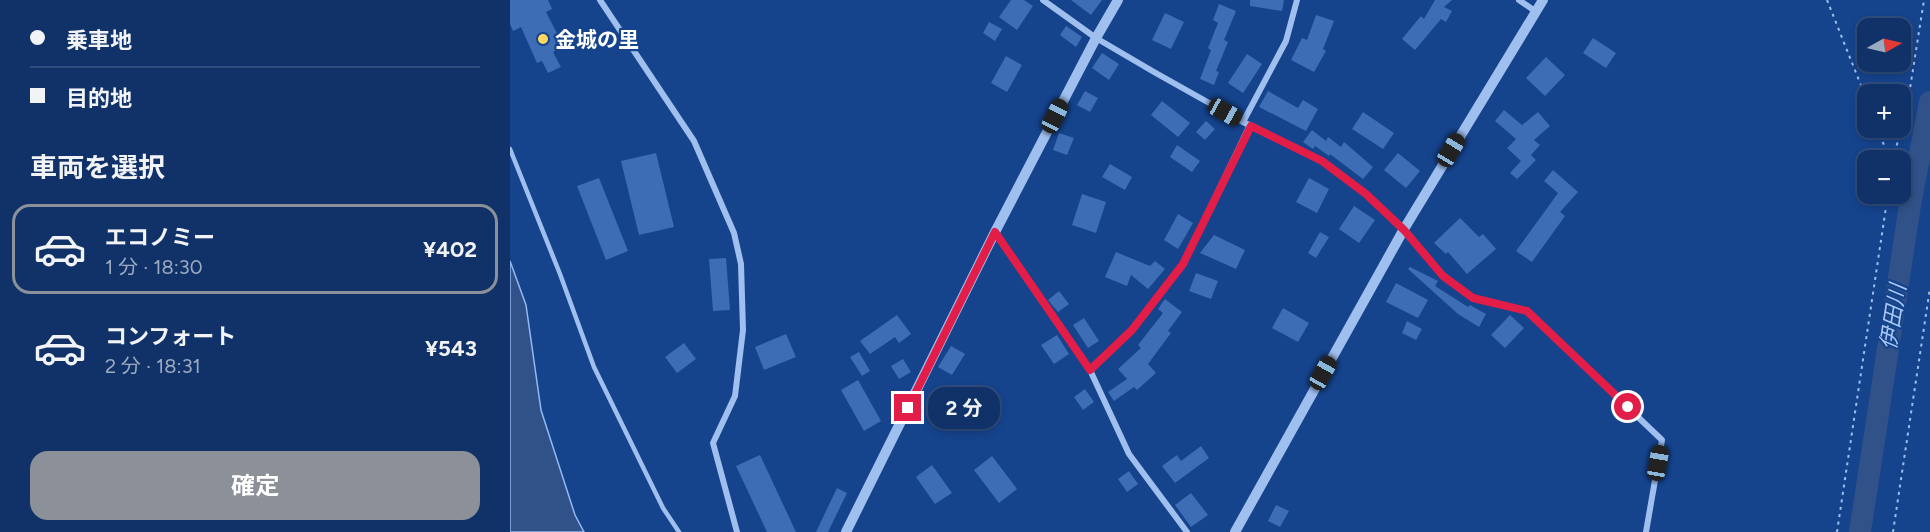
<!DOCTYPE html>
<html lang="ja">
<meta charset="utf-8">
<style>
:root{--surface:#103269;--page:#1e3e71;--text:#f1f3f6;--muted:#9caac0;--line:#304d7d;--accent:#8c9099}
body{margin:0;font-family:Figtree,"Noto Sans JP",sans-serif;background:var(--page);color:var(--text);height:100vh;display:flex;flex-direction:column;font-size:22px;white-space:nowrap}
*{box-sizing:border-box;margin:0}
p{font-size:20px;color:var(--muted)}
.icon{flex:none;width:33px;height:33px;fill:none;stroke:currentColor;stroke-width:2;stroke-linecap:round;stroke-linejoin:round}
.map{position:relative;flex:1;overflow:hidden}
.drawer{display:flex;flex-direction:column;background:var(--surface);width:510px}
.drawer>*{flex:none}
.guide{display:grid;align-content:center;height:132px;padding:0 30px;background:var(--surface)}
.needle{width:39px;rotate:82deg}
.buttons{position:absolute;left:1347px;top:18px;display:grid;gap:12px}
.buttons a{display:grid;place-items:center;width:54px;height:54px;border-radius:12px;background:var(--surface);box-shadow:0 3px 9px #0003,0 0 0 2px var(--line);font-size:30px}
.end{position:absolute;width:27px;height:27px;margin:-14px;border:8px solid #e11d48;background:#fff;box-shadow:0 0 0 3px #fff}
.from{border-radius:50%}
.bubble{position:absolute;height:42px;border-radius:18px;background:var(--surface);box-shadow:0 3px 9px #0003,0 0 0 2px var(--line);font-size:20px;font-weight:700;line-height:42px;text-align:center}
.car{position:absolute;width:18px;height:36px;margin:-18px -9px;border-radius:8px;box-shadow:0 0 4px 2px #0007;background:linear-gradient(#222 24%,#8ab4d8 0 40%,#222 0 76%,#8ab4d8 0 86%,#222 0)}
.guide b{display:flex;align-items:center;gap:21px;height:57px;font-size:22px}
.guide b+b{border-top:2px solid var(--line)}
.guide i{width:15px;height:15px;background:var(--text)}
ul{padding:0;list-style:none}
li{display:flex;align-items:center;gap:18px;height:90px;margin:0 12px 9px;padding:0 18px;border:3px solid transparent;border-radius:18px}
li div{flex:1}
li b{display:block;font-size:22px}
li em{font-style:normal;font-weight:700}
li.current{border-color:var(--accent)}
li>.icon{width:54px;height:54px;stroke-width:1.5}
h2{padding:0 30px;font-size:27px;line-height:72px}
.button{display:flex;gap:12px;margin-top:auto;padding:12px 30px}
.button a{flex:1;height:69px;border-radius:18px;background:var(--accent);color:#fff;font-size:24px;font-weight:700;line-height:69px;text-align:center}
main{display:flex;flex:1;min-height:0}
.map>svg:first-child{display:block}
.water{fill:#305288;stroke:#91b9f2;stroke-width:1.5}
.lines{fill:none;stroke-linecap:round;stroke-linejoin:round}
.river{stroke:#305288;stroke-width:22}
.building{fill:#3d6db5}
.path{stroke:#9fbfef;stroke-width:2;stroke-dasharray:3 4.5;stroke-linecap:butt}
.service{stroke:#9fbfef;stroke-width:4.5}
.minor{stroke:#9fbfef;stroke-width:6}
.tertiary{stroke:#9fbfef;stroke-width:10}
.route{stroke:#e11d48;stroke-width:8}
.poi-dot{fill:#ffd85d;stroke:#15438c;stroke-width:2}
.labels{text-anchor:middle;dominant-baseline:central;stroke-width:4.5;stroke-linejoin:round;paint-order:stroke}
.poi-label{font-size:21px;font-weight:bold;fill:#fff;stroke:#15438c;text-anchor:start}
.water-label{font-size:22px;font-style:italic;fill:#aac9f7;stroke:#15438c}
</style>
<main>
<section class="drawer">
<div class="guide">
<b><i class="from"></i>乗車地</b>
<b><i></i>目的地</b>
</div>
<h2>車両を選択</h2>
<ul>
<li class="current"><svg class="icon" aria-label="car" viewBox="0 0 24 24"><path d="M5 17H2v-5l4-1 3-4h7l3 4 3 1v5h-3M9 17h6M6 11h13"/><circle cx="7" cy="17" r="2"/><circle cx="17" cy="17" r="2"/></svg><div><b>エコノミー</b><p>1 分 · 18:30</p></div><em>¥402</em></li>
<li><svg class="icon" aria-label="car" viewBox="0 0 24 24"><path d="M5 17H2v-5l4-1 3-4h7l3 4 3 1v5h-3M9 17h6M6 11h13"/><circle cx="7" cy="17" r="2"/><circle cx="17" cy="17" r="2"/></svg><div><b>コンフォート</b><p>2 分 · 18:31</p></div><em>¥543</em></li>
</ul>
<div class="button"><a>確定</a></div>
</section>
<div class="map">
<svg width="1420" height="532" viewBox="0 0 1420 532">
<rect width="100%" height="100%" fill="#15438c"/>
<!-- water -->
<path class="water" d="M0,261L16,305L31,410L65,515L74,532H0Z"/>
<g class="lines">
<!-- river -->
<path class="river" d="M1350,532L1400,205L1420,102"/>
</g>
<!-- building -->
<g class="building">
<path d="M0,0H38L42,9L36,12L54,47L43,52L51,67L38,73L32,61L27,63L11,27L3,31L0,24Z"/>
<path d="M501,0H514L523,6L507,30L489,17Z"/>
<path d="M561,0H592L581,15Z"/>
<path d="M740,0H774L772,11L740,6Z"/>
<path d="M925,0H942L934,7L942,11L936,22L931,19L905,50L892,39L911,16L914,19Z"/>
<path d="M709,4L726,11L714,40L718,42L706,71L709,72L704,85L690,79L701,50L698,48L708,23L703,20Z"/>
<path d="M655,13L674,22L661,49L642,40Z"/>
<path d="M806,15L824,21L813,49L816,51L804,72L781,60L792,38L797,40Z"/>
<path d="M479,22L492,29L485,41L473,33Z"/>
<path d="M556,26L572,37L566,47L550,35Z"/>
<path d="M1083,38L1106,53L1096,68L1073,53Z"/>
<path d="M592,53L609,64L599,80L582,68Z"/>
<path d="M737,54L752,64L733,93L718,83Z"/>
<path d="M496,56L512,65L497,92L481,83Z"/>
<path d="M1036,57L1055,75L1035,96L1016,78Z"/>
<path d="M575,91L588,98L580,112L567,105Z"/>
<path d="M758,91L788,108L793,100L808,109L796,131L749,107Z"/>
<path d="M652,101L680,123L668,137L641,115Z"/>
<path d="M994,110L1012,125L1028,112L1040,126L1024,140L1030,145L1021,155L1026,160L1007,179L1000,173L1011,161L997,148L1006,139L985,121Z"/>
<path d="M853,112L884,133L873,149L842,129Z"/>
<path d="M696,121L705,129L695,140L686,132Z"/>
<path d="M802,130L816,141L818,137L831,147L834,142L863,167L853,179L820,154L819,156L805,146L803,149L793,142Z"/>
<path d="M549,133L564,138L557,155L543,150Z"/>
<path d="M667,145L690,161L682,172L660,157Z"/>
<path d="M146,153L164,227L129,235L111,161Z"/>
<path d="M888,153L910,171L896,188L874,170Z"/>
<path d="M600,164L622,177L615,190L592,177Z"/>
<path d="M1043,170L1068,192L1050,212L1055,216L1022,262L1006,251L1048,193L1034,181Z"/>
<path d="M89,178L118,251L96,260L67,186Z"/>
<path d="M799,178L819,189L807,213L786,202Z"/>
<path d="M572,194L596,202L586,233L562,225Z"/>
<path d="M844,206L865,220L849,243L829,229Z"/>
<path d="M668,214L683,223L668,249L654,240Z"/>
<path d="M950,218L969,237L973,234L986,249L957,274L938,252L936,254L924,243Z"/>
<path d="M810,232L819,237L806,258L798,253Z"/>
<path d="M704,235L735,250L726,269L690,253Z"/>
<path d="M606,252L640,266L645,261L655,269L638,289L621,275L617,286L595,277Z"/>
<path d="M216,258L220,310L203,311L199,259Z"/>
<path d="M900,267L928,281L925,286L958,307L960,305L976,314L969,327L948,314L898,269Z"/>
<path d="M686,273L708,281L701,299L679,291Z"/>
<path d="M886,283L918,300L908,318L876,302Z"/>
<path d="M549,291L559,304L548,312L538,300Z"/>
<path d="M655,299L672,312L658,331L661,333L638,364L646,373L627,390L624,387L604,401L598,392L617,379L608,369L631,348L628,345L653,313L648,309Z"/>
<path d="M773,308L799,323L788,342L762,328Z"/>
<path d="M387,315L401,334L389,343L385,337L360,354L350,341Z"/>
<path d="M1000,315L1014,328L995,348L981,335Z"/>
<path d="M574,318L589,341L578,348L563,325Z"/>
<path d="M897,321L912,329L906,340L892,333Z"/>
<path d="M276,334L286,357L254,370L245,347Z"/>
<path d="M547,335L559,354L544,364L531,345Z"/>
<path d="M174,343L186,359L167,373L155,357Z"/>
<path d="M441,346L455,354L442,375L428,367Z"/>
<path d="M349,352L360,371L352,376L340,357Z"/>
<path d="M393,359L401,372L389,379L381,366Z"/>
<path d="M348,380L371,421L354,431L331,390Z"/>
<path d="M575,389L584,402L573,410L564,397Z"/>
<path d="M691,446L699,458L665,483L652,466L667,455L671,461Z"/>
<path d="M250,455L286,532H257L226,466Z"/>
<path d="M482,456L507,489L489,503L464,470Z"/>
<path d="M422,465L442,493L425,504L406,477Z"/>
<path d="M619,471L628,484L617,492L608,479Z"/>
<path d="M327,488L337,493L318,532H306Z"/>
<path d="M681,493L698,515L681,527L665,505Z"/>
<path d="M766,505L779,511L770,527L758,521Z"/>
</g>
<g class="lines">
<!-- path -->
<g class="path">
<path d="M1317,0L1358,103"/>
<path d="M1367,128L1380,160"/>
<path d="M1383,160L1398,101L1414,0"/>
<path d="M1327,532L1378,194"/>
<path d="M1383,532L1420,288"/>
</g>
<!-- service -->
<path class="service" d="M0,149L50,274L84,367L153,508L169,532"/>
<!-- minor -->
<g class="minor">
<path d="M90,0L184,141L224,233L231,264L233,330L225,396L203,443L227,532"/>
<path d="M533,0L586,38L644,72L733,122L812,161L856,194L894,229L933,276L963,298L1017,311L1152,440L1136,532"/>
<path d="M1009,0L1025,11"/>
<path d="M733,122L776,41L787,0"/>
<path d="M485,233L580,370L619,454L677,532"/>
<path d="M580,370L622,330L673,264L740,125"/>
</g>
<!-- tertiary -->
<g class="tertiary">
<path d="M336,532L485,232L586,38L608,0"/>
<path d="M725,532L894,229L1033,0"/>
</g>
</g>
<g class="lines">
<!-- route -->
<path class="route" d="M398,408L485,232L580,370L622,330L673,264L741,126L812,161L856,194L894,230L933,276L963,298L1017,311L1118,407"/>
</g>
<!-- markers -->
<circle class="poi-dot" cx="33" cy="39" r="6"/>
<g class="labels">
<!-- poi labels -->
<g class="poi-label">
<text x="45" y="39">金城の里</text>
</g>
<!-- water labels -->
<g class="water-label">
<text transform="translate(1383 317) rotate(-81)">伊田川</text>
</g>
</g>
</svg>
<div class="buttons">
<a><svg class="needle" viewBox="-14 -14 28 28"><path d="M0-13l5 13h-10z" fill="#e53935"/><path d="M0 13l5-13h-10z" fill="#9caac0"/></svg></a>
<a>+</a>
<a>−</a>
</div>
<i class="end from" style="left:1118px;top:407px"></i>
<i class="end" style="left:398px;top:408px"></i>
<div class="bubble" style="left:418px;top:387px;width:72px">2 分</div>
<i class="car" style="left:715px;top:112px;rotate:119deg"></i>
<i class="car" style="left:545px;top:116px;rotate:27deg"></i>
<i class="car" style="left:941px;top:150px;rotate:31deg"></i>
<i class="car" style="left:813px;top:373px;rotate:29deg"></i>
<i class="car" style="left:1148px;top:463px;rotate:10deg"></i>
</div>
</main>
